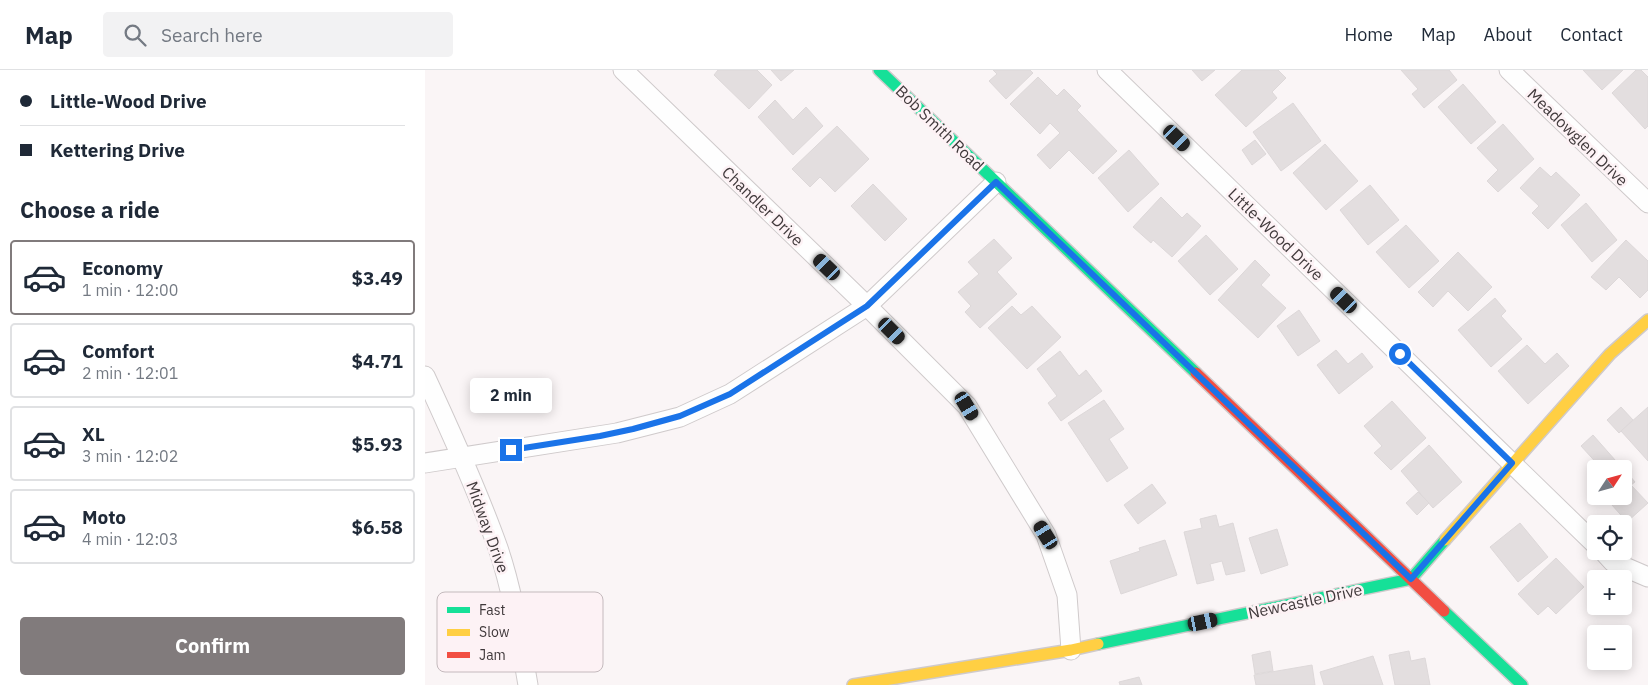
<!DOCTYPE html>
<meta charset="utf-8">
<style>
:root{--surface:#fff;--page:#f2f2f3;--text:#1f2937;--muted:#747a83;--line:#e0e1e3;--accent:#817b7c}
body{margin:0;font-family:"IBM Plex Sans",sans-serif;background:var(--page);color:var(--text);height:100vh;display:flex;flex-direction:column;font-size:19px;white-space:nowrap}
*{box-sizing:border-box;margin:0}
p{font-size:16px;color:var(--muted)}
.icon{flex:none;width:28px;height:28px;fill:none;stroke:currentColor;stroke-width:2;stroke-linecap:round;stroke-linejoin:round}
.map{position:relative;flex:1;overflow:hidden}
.sheet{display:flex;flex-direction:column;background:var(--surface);width:425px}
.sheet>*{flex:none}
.guide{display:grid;align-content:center;height:110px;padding:0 20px;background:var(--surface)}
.needle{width:32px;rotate:54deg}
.buttons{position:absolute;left:1162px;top:390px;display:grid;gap:10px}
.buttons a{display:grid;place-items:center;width:45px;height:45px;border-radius:5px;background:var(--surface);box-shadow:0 2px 12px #0003;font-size:25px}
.end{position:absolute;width:22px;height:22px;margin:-11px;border:6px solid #1a73e8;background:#fff;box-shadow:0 0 0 2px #fff}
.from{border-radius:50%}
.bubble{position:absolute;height:35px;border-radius:5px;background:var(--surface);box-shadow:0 2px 12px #0003;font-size:16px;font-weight:700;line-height:35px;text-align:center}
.car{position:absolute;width:15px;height:30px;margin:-15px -8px;border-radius:6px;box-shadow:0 0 4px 1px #0007;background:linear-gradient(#222 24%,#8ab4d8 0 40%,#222 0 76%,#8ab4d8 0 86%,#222 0)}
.guide b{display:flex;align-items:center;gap:18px;height:48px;font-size:19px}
.guide b+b{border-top:1px solid var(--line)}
.guide i{width:12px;height:12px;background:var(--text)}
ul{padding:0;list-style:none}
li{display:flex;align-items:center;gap:15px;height:75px;margin:0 10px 8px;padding:0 10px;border:2px solid var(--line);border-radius:5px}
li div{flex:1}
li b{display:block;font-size:19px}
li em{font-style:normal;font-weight:700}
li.on{border-color:var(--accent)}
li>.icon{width:45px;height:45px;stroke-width:1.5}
h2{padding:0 20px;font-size:22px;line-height:60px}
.button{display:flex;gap:10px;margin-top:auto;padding:10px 20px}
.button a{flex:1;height:58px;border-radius:5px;background:var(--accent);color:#fff;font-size:20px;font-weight:700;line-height:58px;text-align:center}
header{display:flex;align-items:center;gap:30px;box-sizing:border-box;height:70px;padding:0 25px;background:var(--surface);border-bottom:1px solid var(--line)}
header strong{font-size:24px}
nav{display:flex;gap:28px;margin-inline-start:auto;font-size:18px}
.search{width:350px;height:45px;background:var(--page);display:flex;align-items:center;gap:12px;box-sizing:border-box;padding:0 18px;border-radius:5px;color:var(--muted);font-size:19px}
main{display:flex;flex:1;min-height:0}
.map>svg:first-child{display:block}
.building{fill:#e3dedf;stroke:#ddd8d9}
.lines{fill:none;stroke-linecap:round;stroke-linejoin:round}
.street-casing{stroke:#cfcacb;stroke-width:21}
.fast-casing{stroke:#cfcacb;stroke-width:14}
.slow-casing{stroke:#cfcacb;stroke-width:14}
.jam-casing{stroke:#cfcacb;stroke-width:14}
.street{stroke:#fefefe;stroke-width:19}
.fast{stroke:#16e098;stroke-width:11}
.slow{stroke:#ffcf43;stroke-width:11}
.jam{stroke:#f24e42;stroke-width:11}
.route{stroke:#1a73e8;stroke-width:6}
.labels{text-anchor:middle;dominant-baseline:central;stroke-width:5;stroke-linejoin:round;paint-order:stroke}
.street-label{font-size:16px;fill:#40393b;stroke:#fdf2f5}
.key{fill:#fdf2f5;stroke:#c4babd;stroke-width:1}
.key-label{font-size:14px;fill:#40393b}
</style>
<header>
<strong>Map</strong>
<div class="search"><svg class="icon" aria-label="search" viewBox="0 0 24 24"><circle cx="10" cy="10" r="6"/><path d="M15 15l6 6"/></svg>Search here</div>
<nav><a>Home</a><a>Map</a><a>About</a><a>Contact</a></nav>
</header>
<main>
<section class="sheet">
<div class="guide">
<b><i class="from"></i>Little-Wood Drive</b>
<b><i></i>Kettering Drive</b>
</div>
<h2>Choose a ride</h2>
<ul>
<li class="on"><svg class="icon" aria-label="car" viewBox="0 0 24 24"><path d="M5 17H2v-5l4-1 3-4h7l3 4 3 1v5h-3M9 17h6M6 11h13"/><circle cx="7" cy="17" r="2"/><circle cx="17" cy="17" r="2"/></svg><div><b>Economy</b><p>1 min · 12:00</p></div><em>$3.49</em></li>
<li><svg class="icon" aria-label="car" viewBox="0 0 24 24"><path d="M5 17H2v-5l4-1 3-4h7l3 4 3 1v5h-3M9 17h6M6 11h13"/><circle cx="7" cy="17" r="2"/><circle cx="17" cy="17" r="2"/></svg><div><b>Comfort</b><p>2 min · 12:01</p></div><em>$4.71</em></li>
<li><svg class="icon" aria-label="car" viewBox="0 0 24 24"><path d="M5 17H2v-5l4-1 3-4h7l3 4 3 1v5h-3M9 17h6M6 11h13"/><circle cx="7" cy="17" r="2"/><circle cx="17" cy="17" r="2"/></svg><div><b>XL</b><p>3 min · 12:02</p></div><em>$5.93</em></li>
<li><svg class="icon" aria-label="car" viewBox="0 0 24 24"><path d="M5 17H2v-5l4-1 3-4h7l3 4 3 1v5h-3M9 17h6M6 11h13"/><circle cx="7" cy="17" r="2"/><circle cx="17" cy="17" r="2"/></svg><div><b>Moto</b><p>4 min · 12:03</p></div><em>$6.58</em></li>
</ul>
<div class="button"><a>Confirm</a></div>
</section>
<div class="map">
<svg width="1223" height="615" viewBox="0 0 1223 615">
<rect width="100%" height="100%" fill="#faf5f6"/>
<!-- building -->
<g class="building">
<path d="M293,0H332L347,15L324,39L289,5Z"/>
<path d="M346,0H369L356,11Z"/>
<path d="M568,0H605L608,3L581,29L564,11L572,4Z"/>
<path d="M767,0H790L777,11Z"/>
<path d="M817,0H853L861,8L847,22L852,28L821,57L790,25Z"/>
<path d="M976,0H1024L1032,10L999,38L987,24L993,19Z"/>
<path d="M1158,0H1198L1177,20Z"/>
<path d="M1211,0H1216L1223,7V56L1220,59L1187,23Z"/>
<path d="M613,7L632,26L639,19L656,36L652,40L692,81L668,104L644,80L625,99L612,85L635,63L625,53L615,64L585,34Z"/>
<path d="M1038,14L1071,52L1046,74L1013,37Z"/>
<path d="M350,30L368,50L381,37L398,56L368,85L333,47Z"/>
<path d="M868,33L896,71L856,101L828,62Z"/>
<path d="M1078,54L1109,89L1073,122L1062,111L1073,100L1052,78Z"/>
<path d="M412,56L444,89L410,122L395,107L385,117L367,99Z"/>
<path d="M830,70L841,84L827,95L817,80Z"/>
<path d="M900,74L933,111L901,140L868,103Z"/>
<path d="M704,80L734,114L703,142L673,108Z"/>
<path d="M1115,97L1126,107L1131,102L1155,125L1123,159L1107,143L1114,136L1095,118Z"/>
<path d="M448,114L482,149L460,171L426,136Z"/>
<path d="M945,115L974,150L943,175L915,140Z"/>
<path d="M736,127L757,148L762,143L776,156L747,187L728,170L726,173L708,157Z"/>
<path d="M1161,133L1192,170L1167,192L1136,155Z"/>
<path d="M981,155L1014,191L984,218L951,182Z"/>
<path d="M781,165L813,199L785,225L753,191Z"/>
<path d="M569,169L587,188L572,202L592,224L555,258L540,242L546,236L533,222L554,204L543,192Z"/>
<path d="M1201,170L1223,191V220L1215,228L1194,207L1181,220L1166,207Z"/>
<path d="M1033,182L1067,217L1043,241L1023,221L1008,237L993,222Z"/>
<path d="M830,190L845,205L836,215L861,238L833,268L793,230Z"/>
<path d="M1070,228L1081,241L1076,246L1097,269L1066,297L1033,260Z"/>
<path d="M587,236L596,245L607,236L636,267L602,299L563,258Z"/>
<path d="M874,240L895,271L873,286L852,256Z"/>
<path d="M1102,275L1120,294L1132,283L1144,296L1103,334L1073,301Z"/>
<path d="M911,280L923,294L937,283L948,297L914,324L892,295Z"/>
<path d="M635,281L654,306L661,300L677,321L636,351L623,333L632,326L612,299Z"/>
<path d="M679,330L699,359L684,369L703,398L682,412L643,353Z"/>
<path d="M967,331L1001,368L966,400L949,383L957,376L939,356Z"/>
<path d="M1196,337L1208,350L1194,363L1182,350Z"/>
<path d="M1223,337V391L1196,361Z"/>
<path d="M1168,365L1198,399H1177L1156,376Z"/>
<path d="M1004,375L1037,412L1008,438L976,401Z"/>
<path d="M1199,399L1210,412L1206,415L1223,433L1202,452L1179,426H1199Z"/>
<path d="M727,414L741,433L713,454L699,435Z"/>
<path d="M993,422L1004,433L992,445L981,433Z"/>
<path d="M791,445L794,457L808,453L820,501L801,505L797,491L785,494L789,510L772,514L759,462L777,458L775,449Z"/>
<path d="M1095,453L1123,487L1093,512L1065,477Z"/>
<path d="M852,459L863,495L836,504L824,468Z"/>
<path d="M740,470L752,505L696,524L685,491L715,481L714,478Z"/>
<path d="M1131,488L1159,517L1131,544L1123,536L1113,545L1093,524Z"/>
<path d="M845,581L848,601L830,604L827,585Z"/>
<path d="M984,581L986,591L1000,588L1005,615H970L964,585Z"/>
<path d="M948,586L958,615H899L895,602Z"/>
<path d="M887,595L890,615H831L829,605Z"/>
<path d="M714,607L717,615H695L694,612Z"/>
</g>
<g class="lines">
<defs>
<g id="street">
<path d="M198,0L442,236L542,336L621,465L642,525L646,580"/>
<path d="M682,0L1171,475"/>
<path d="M1084,0L1223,133"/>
<path d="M0,306C26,362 52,419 73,478C88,522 95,569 103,615"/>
<path d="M0,393L192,363L255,347L305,324L442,236L571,112"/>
<path d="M1178,481L1188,492L1223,507"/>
</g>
<g id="fast">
<path d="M454,0L771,303"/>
<path d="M1019,541L1097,615"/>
<path d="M673,574L986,509L1020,470"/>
</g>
<g id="slow">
<path d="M1020,470L1185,284L1223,250"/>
<path d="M428,615L646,580L673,574"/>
</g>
<path id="jam" d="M771,303L1019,541"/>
</defs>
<!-- street casing -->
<use href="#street" class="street-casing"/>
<!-- fast casing -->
<use href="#fast" class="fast-casing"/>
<!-- slow casing -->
<use href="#slow" class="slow-casing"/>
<!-- jam casing -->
<use href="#jam" class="jam-casing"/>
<!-- street -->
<use href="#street" class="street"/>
<!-- fast -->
<use href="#fast" class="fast"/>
<!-- slow -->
<use href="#slow" class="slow"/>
<!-- jam -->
<use href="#jam" class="jam"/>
</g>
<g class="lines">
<!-- route -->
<path class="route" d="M86,380L175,366L208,359L255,346L305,324L442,236L571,112L986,509L1087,393L975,284"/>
</g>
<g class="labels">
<!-- street labels -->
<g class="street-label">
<text transform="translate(515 58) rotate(44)">Bob Smith Road</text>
<text transform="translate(1153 67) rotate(44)">Meadowglen Drive</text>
<text transform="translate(338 136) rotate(44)">Chandler Drive</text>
<text transform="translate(851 164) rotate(44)">Little-Wood Drive</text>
<text transform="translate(63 457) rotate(70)">Midway Drive</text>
<text transform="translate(880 531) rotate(-12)">Newcastle Drive</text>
</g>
</g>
<!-- legend -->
<rect x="12" y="522" width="166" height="80" rx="8" class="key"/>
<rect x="22" y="537" width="23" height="6" fill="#16e098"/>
<rect x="22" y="559" width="23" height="7" fill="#ffcf43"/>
<rect x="22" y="582" width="23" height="6" fill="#f24e42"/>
<g class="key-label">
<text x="54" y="545">Fast</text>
<text x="54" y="567">Slow</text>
<text x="54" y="590">Jam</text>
</g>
</svg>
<div class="buttons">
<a><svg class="needle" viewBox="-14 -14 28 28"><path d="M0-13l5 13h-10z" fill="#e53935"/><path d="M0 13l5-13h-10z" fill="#747a83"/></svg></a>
<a><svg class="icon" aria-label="locate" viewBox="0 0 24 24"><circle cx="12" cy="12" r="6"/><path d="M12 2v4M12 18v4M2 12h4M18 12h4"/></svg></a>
<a>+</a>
<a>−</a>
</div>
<i class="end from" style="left:975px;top:284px"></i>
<i class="end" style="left:86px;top:380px"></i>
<div class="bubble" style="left:45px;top:308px;width:82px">2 min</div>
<i class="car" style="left:752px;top:68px;rotate:134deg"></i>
<i class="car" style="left:402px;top:197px;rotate:314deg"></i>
<i class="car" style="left:919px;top:230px;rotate:314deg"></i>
<i class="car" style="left:467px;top:261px;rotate:135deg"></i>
<i class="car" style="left:542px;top:336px;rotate:149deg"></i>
<i class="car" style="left:621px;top:465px;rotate:328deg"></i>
<i class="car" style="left:778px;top:552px;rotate:78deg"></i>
</div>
</main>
